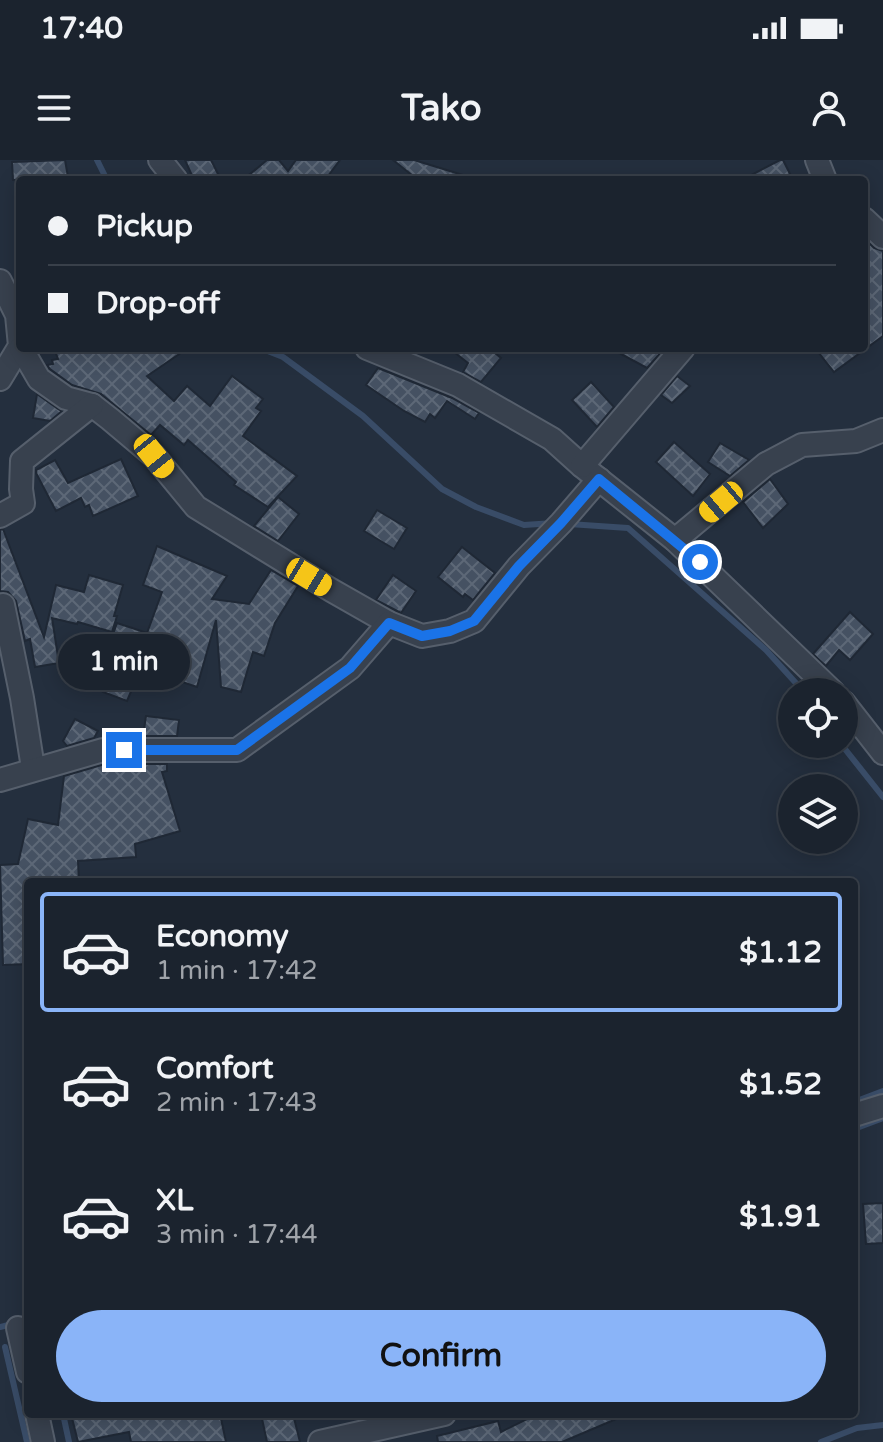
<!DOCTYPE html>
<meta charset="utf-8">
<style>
:root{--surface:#1b232e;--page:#282f3a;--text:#f1f3f6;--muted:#a0a4aa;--line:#39404a;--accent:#8ab4f8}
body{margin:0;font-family:"Varela Round",sans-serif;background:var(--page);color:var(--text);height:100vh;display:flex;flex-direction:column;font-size:30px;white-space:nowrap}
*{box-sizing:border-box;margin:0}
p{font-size:26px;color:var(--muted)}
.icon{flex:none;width:44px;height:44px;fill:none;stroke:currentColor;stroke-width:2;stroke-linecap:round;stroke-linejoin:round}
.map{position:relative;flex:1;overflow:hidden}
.sheet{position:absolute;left:24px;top:718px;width:834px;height:540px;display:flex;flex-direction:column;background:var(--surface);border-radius:8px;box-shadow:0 4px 20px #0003,0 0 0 2px var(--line)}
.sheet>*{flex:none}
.banner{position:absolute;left:16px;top:16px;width:852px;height:176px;border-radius:8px;box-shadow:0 4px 20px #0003,0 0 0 2px var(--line);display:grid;align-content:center;height:176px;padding:0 32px;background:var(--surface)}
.controls{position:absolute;left:778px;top:518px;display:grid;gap:16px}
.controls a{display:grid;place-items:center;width:80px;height:80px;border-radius:50%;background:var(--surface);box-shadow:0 4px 20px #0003,0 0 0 2px var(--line);font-size:40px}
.end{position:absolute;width:36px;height:36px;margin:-18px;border:10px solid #1a73e8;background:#fff;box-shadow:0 0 0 4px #fff}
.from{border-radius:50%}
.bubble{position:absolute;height:56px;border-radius:28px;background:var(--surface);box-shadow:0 4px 20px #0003,0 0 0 2px var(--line);font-size:26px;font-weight:800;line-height:56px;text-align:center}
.car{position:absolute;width:24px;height:48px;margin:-24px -12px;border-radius:10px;box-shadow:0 0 6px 2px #0007;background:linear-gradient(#f5c518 24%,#345 0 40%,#f5c518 0 76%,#345 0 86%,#f5c518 0)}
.banner b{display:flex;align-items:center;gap:28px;height:76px;font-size:30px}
.banner b+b{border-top:2px solid var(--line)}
.banner i{width:20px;height:20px;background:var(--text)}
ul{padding:14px 0 0;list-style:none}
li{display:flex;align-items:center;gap:24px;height:120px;margin:0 16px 12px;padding:0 16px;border:4px solid transparent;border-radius:8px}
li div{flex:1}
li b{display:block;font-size:30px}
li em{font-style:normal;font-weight:800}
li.selected{border-color:var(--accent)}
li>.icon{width:72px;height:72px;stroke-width:1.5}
.action{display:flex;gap:16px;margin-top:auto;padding:16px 32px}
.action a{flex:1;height:92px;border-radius:48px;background:var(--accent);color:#111;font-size:32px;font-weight:800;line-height:92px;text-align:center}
.status{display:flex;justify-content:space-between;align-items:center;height:56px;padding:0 40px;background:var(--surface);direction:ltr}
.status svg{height:22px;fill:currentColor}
header{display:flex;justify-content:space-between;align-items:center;height:104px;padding:0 32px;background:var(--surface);font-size:36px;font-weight:800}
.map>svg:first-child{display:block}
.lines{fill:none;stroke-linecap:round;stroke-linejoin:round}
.stream{stroke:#394c67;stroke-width:6}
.building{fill:url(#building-cross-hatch);stroke:#1f2835;stroke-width:2}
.minor-casing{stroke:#565f6c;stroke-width:26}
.minor{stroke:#38414e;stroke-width:22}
.route{stroke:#1a73e8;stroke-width:10}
</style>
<div class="status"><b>17:40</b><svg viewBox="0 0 49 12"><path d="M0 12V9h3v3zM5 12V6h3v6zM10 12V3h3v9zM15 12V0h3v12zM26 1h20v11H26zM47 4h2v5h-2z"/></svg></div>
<header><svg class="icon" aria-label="menu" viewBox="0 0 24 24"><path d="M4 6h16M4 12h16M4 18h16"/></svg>Tako<svg class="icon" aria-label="person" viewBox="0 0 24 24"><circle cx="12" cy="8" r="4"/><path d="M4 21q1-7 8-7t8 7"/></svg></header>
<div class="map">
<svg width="883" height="1282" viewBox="0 0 883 1282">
<defs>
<pattern id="building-cross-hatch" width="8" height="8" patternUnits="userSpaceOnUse" patternTransform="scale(2)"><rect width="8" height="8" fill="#455162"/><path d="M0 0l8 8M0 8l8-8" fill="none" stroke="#5d6877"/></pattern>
</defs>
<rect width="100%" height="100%" fill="#242f3e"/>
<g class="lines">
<!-- stream -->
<g class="stream">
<path d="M97,0L107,20"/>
<path d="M260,188L283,197L363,256L442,329L476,347L524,365L554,363"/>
<path d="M569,364L628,368L766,490L804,532"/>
<path d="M841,584L883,637"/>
<path d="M854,942L883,931"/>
<path d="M854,969L883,958"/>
<path d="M0,1167L28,1160"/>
<path d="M5,1187L27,1282"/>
<path d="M63,1254L69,1282"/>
<path d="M821,1282L857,1268L883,1265"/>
</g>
</g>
<!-- building -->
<g class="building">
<path d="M65,0L68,17L55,20H13L12,2Z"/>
<path d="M185,0H211L221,20H194Z"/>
<path d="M267,0H279L288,11L296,0H340L325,20H243Z"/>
<path d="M393,0H414L466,16L465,20H418Z"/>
<path d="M780,0H783L793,20H742Z"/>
<path d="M864,78L874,88L883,91V176L834,212L815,188H864Z"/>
<path d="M54,188H188L147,216L174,241L187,226L210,246L232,216L263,239L256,248L261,251L243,276L297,316L268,347L234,325L236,322L188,280L184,285L160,265L151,275L101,234L72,225L50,209L47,205L53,204L52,200L58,199Z"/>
<path d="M449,188H489L501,198L481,222L463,212L468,203Z"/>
<path d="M610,188H665L647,208Z"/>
<path d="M378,208L452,238L479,253L475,259L447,241L435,258L430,254L425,262L404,251L366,225Z"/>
<path d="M677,216L690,226L672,243L661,235Z"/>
<path d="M591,222L614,247L597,267L572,240Z"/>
<path d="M37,234L58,249L62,251L50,261L33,258Z"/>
<path d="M674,282L710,314L693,336L656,302Z"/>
<path d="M720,283L749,300L730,316L708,302Z"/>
<path d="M121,299L138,336L93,356L89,345L85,347L81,338L56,351L36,313V310L55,300L68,323Z"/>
<path d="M770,319L788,344L763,368L743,342Z"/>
<path d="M278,337L299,354L278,381L254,366Z"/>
<path d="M377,350L407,368L394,389L364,371Z"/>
<path d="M3,369L44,477L56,425L84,432L89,415L123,425L114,456H117L112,472L78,462L77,464L52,458L59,503L35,507L30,479L25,481L16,441L8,432L0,431V370Z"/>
<path d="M157,386L227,416L212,439L249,444L271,410L298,426L275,463L264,496L253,492L241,532L221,527L216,460L197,527L141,508L127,541L103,532L105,528L99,526L106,506L102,505L117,463L147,473L162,432L143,425Z"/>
<path d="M462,387L495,413L473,440L465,434L463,437L438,417Z"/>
<path d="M393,415L416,431L401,453L376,440Z"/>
<path d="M850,452L873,474L850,500L839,490L826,506L813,494Z"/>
<path d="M146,556L179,560L177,576H143Z"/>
<path d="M75,559L98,571L94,578L67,586L63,581Z"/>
<path d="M105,604H167V611L162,612L180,671L135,684L136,697L78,701L79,722H28V804L3,805L0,705L18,704L28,659L58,665L64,616Z"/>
<path d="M883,1043V1083L866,1084L863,1044Z"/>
<path d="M71,1254H220L226,1282H131L129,1272L78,1282Z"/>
<path d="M261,1254H293L300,1282H267Z"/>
<path d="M537,1254H628L562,1282H438L437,1276L498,1261L501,1272Z"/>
</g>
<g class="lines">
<defs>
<g id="minor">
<path d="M160,0L176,20"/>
<path d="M817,0L825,20"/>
<path d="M864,59L883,77"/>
<path d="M0,121L17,155L20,186L0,219"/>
<path d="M21,188L39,219L66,238L92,245L110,259L154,296L196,347L331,430L389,463L422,476L450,471L474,461L519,406L561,363L599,319"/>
<path d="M367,188L458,225L552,279L582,306L675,380L833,532"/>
<path d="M582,306L683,188"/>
<path d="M0,356L23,343L21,329L22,301L92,245"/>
<path d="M675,380L766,304L802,285L856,281L883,270"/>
<path d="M3,445L22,538L33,608"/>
<path d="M844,543L883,593"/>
<path d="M0,620L103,590H237L350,508L389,463"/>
<path d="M854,955L883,946"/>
<path d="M18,1168L28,1212"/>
<path d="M37,1254L43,1282"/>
<path d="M320,1282L444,1254"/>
</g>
</defs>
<!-- minor casing -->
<use href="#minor" class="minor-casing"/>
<!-- minor -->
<use href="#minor" class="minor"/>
</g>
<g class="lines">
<!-- route -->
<path class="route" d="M124,590H237L350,508L389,463L422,476L450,471L474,461L519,406L561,363L599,319L700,402"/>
</g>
</svg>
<div class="controls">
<a><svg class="icon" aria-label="locate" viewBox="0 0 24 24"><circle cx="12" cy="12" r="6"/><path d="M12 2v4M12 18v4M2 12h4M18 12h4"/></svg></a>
<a><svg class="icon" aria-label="layers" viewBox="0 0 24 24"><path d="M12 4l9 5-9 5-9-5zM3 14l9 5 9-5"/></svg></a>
</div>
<i class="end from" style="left:700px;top:402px"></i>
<i class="end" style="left:124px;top:590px"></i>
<div class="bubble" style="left:58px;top:474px;width:132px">1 min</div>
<i class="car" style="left:154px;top:296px;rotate:141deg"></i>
<i class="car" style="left:721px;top:342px;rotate:230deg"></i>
<i class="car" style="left:309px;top:417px;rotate:121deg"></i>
<div class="banner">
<b><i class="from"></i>Pickup</b>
<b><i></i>Drop-off</b>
</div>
<section class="sheet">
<ul>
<li class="selected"><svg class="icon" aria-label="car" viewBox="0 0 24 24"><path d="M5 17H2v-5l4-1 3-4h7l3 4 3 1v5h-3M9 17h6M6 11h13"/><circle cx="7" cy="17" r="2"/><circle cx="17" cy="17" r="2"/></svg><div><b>Economy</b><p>1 min · 17:42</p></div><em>$1.12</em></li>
<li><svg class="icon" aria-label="car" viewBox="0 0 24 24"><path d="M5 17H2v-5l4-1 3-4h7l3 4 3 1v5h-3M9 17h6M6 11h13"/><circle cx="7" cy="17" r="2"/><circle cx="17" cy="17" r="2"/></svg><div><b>Comfort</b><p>2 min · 17:43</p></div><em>$1.52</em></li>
<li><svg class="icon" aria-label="car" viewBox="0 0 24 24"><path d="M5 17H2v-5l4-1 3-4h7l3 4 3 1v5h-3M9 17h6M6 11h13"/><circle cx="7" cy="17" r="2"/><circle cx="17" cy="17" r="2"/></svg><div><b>XL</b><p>3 min · 17:44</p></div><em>$1.91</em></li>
</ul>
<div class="action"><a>Confirm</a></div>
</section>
</div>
